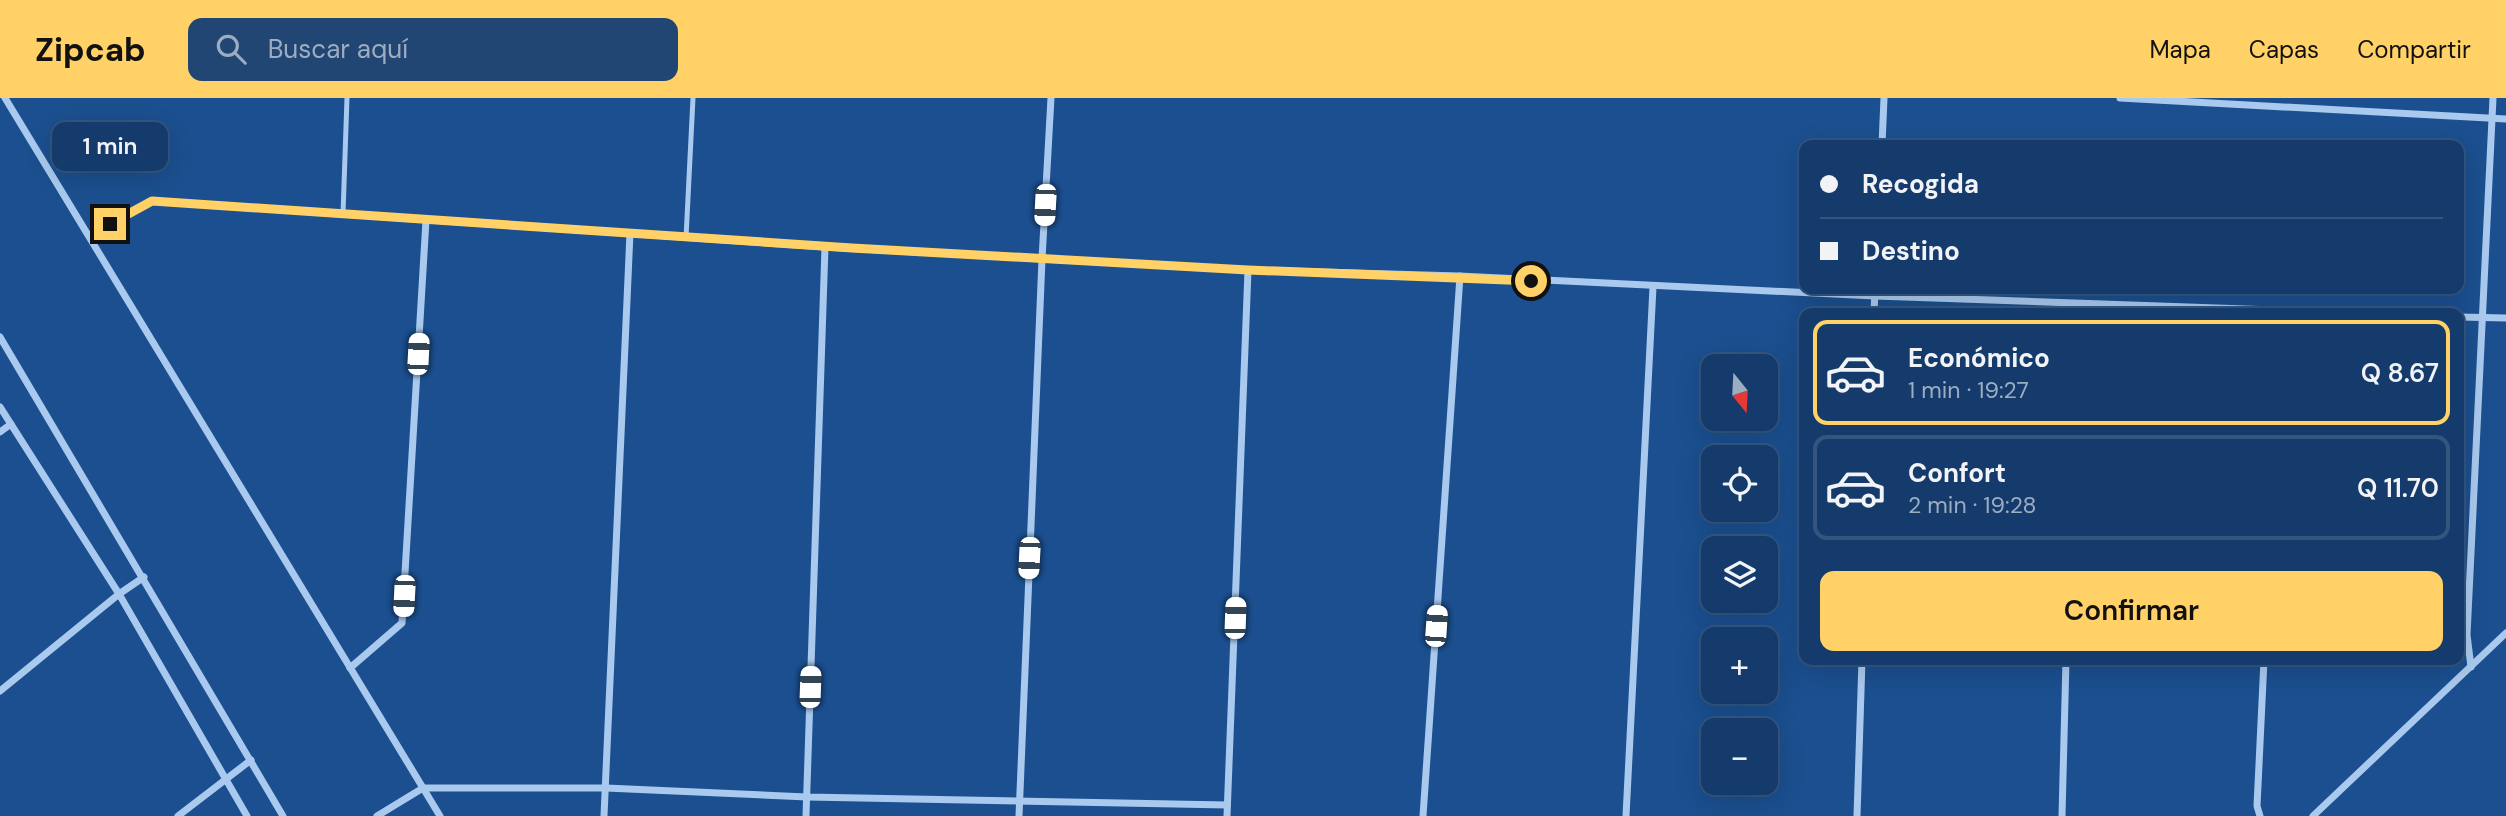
<!DOCTYPE html>
<html lang="es">
<meta charset="utf-8">
<style>
:root{--surface:#143b6b;--page:#214673;--text:#f1f3f6;--muted:#9dadc1;--line:#33557e;--accent:#ffd166}
body{margin:0;font-family:"DM Sans",sans-serif;background:var(--page);color:var(--text);height:100vh;display:flex;flex-direction:column;font-size:26px;white-space:nowrap}
*{box-sizing:border-box;margin:0}
p{font-size:23px;color:var(--muted)}
.icon{flex:none;width:38px;height:38px;fill:none;stroke:currentColor;stroke-width:2;stroke-linecap:round;stroke-linejoin:round}
.map{position:relative;flex:1;overflow:hidden}
.panel{position:absolute;left:1799px;top:210px;width:665px;height:357px;display:flex;flex-direction:column;background:var(--surface);border-radius:14px;box-shadow:0 7px 28px #0002,0 0 0 2px var(--line)}
.panel>*{flex:none}
.guide{position:absolute;left:1799px;top:42px;width:665px;height:154px;border-radius:14px;box-shadow:0 7px 28px #0002,0 0 0 2px var(--line);display:grid;align-content:center;height:154px;padding:0 21px;background:var(--surface)}
.needle{width:46px;rotate:162deg}
.controls{position:absolute;left:1701px;top:256px;display:grid;gap:14px}
.controls a{display:grid;place-items:center;width:77px;height:77px;border-radius:14px;background:var(--surface);box-shadow:0 7px 28px #0002,0 0 0 2px var(--line);font-size:35px}
.end{position:absolute;width:32px;height:32px;margin:-16px;border:9px solid #ffd166;background:#111;box-shadow:0 0 0 4px #111}
.from{border-radius:50%}
.bubble{position:absolute;height:49px;border-radius:14px;background:var(--surface);box-shadow:0 7px 28px #0002,0 0 0 2px var(--line);font-size:23px;font-weight:600;line-height:49px;text-align:center}
.car{position:absolute;width:21px;height:42px;margin:-21px -10px;border-radius:9px;box-shadow:0 0 5px 2px #0007;background:linear-gradient(#fff 24%,#345 0 40%,#fff 0 76%,#345 0 86%,#fff 0)}
.guide b{display:flex;align-items:center;gap:24px;height:66px;font-size:26px}
.guide b+b{border-top:2px solid var(--line)}
.guide i{width:18px;height:18px;background:var(--text)}
ul{padding:12px 0 0;list-style:none}
li{display:flex;align-items:center;gap:21px;height:105px;margin:0 14px 10px;padding:0 7px;border:4px solid var(--line);border-radius:14px}
li div{flex:1}
li b{display:block;font-size:26px}
li em{font-style:normal;font-weight:600}
li.current{border-color:var(--accent)}
li>.icon{width:63px;height:63px;stroke-width:1.5}
.action{display:flex;gap:14px;margin-top:auto;padding:14px 21px}
.action a{flex:1;height:80px;border-radius:14px;background:var(--accent);color:#111;font-size:28px;font-weight:600;line-height:80px;text-align:center}
header{display:flex;align-items:center;gap:42px;box-sizing:border-box;height:98px;padding:0 35px;background:var(--accent);color:#111}
header strong{font-size:33px}
nav{display:flex;gap:38px;margin-inline-start:auto;font-size:24px}
.search{width:490px;height:63px;background:var(--page);display:flex;align-items:center;gap:18px;box-sizing:border-box;padding:0 24px;border-radius:14px;color:var(--muted);font-size:26px}
.map>svg:first-child{display:block}
.lines{fill:none;stroke-linecap:round;stroke-linejoin:round}
.service{stroke:#a9c9ee;stroke-width:5}
.minor{stroke:#a9c9ee;stroke-width:7}
.route{stroke:#ffd166;stroke-width:9}
</style>
<header>
<strong>Zipcab</strong>
<div class="search"><svg class="icon" aria-label="search" viewBox="0 0 24 24"><circle cx="10" cy="10" r="6"/><path d="M15 15l6 6"/></svg>Buscar aquí</div>
<nav><a>Mapa</a><a>Capas</a><a>Compartir</a></nav>
</header>
<div class="map">
<svg width="2506" height="718" viewBox="0 0 2506 718">
<rect width="100%" height="100%" fill="#1b4f8f"/>
<g class="lines">
<!-- service -->
<g class="service">
<path d="M343,116L347,0"/>
<path d="M686,140L693,0"/>
</g>
<!-- minor -->
<g class="minor">
<path d="M5,0L440,718"/>
<path d="M2120,0L2506,21"/>
<path d="M1882,47L1884,0"/>
<path d="M89,137L152,103L825,149L1248,172L1460,178L1875,198L2359,215"/>
<path d="M1874,215L1875,191"/>
<path d="M2459,219L2506,220"/>
<path d="M0,239L283,718"/>
<path d="M0,309L119,496L247,718"/>
<path d="M0,334L11,326"/>
<path d="M2471,569L2467,537L2493,0"/>
<path d="M350,570L402,525L426,122"/>
<path d="M0,593L119,496L144,479"/>
<path d="M178,718L251,662"/>
<path d="M377,718L423,690H606L807,699L1227,707"/>
<path d="M604,718L630,135"/>
<path d="M806,718L825,149"/>
<path d="M1019,718L1042,161L1051,0"/>
<path d="M1227,718L1248,172"/>
<path d="M1423,718L1460,178"/>
<path d="M1626,718L1653,189"/>
<path d="M1857,718L1862,562"/>
<path d="M2062,718L2066,562"/>
<path d="M2260,718L2257,708L2264,562"/>
<path d="M2313,718L2506,535"/>
</g>
</g>
<g class="lines">
<!-- route -->
<path class="route" d="M110,126L152,103L852,150L1248,172L1531,183"/>
</g>
</svg>
<div class="controls">
<a><svg class="needle" viewBox="-14 -14 28 28"><path d="M0-13l5 13h-10z" fill="#e53935"/><path d="M0 13l5-13h-10z" fill="#9dadc1"/></svg></a>
<a><svg class="icon" aria-label="locate" viewBox="0 0 24 24"><circle cx="12" cy="12" r="6"/><path d="M12 2v4M12 18v4M2 12h4M18 12h4"/></svg></a>
<a><svg class="icon" aria-label="layers" viewBox="0 0 24 24"><path d="M12 4l9 5-9 5-9-5zM3 14l9 5 9-5"/></svg></a>
<a>+</a>
<a>−</a>
</div>
<i class="end from" style="left:1531px;top:183px"></i>
<i class="end" style="left:110px;top:126px"></i>
<div class="bubble" style="left:52px;top:24px;width:116px">1 min</div>
<i class="car" style="left:1045px;top:107px;rotate:183deg"></i>
<i class="car" style="left:418px;top:256px;rotate:3deg"></i>
<i class="car" style="left:1029px;top:460px;rotate:183deg"></i>
<i class="car" style="left:404px;top:498px;rotate:183deg"></i>
<i class="car" style="left:1235px;top:520px;rotate:2deg"></i>
<i class="car" style="left:1436px;top:528px;rotate:4deg"></i>
<i class="car" style="left:810px;top:589px;rotate:2deg"></i>
<div class="guide">
<b><i class="from"></i>Recogida</b>
<b><i></i>Destino</b>
</div>
<section class="panel">
<ul>
<li class="current"><svg class="icon" aria-label="car" viewBox="0 0 24 24"><path d="M5 17H2v-5l4-1 3-4h7l3 4 3 1v5h-3M9 17h6M6 11h13"/><circle cx="7" cy="17" r="2"/><circle cx="17" cy="17" r="2"/></svg><div><b>Económico</b><p>1 min · 19:27</p></div><em>Q 8.67</em></li>
<li><svg class="icon" aria-label="car" viewBox="0 0 24 24"><path d="M5 17H2v-5l4-1 3-4h7l3 4 3 1v5h-3M9 17h6M6 11h13"/><circle cx="7" cy="17" r="2"/><circle cx="17" cy="17" r="2"/></svg><div><b>Confort</b><p>2 min · 19:28</p></div><em>Q 11.70</em></li>
</ul>
<div class="action"><a>Confirmar</a></div>
</section>
</div>
